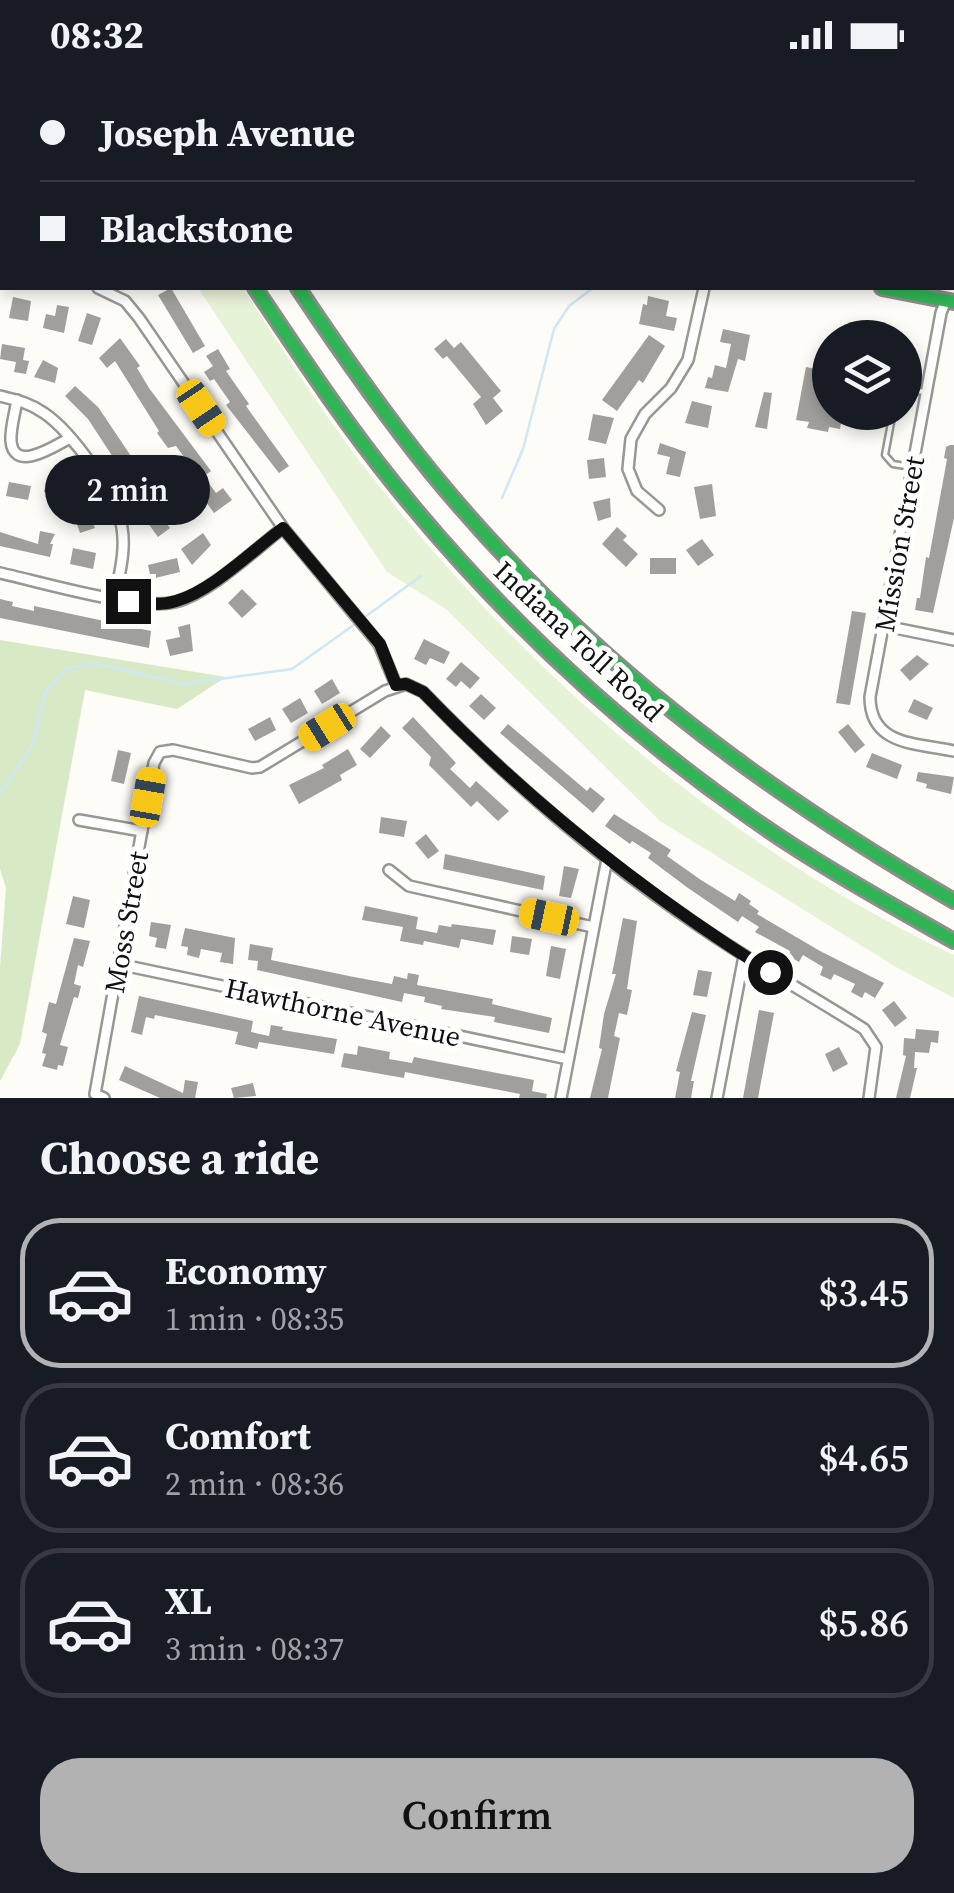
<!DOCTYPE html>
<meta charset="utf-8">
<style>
:root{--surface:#171b24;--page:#20242c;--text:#f1f3f6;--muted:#9ea1a6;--line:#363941;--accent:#b2b2b3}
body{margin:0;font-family:"Source Serif 4",serif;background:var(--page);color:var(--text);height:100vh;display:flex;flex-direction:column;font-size:38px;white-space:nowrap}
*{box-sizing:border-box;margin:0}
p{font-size:32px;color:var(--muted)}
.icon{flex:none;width:55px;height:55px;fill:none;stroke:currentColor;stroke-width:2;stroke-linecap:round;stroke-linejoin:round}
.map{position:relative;height:1028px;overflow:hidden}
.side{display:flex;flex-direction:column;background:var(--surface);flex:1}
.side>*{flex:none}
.banner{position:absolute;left:0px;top:0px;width:955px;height:220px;box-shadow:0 5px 15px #0003;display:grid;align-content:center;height:220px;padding:0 40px;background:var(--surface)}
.tools{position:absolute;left:812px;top:250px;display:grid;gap:20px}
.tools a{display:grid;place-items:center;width:110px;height:110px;border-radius:50%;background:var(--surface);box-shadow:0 5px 15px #0003;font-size:50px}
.end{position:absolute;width:45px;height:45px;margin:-22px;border:12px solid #111;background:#fff;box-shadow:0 0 0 5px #fff}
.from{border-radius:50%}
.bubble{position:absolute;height:70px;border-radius:35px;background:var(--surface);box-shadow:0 5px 15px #0003;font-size:32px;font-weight:600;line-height:70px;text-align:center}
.car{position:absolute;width:30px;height:60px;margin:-30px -15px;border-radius:12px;box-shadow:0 0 8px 2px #0007;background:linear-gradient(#f5c518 24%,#345 0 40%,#f5c518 0 76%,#345 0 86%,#f5c518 0)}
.banner b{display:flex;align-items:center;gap:35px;height:95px;font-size:38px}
.banner b+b{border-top:2px solid var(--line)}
.banner i{width:25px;height:25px;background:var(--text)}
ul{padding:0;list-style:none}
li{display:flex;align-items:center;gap:30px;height:150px;margin:0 20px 15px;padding:0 20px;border:5px solid var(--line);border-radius:40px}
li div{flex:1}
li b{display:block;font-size:38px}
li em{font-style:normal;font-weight:600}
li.active{border-color:var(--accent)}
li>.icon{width:90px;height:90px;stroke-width:1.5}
h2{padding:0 40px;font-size:45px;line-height:120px}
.cta{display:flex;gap:20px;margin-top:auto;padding:20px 40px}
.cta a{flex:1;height:115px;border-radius:40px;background:var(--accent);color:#111;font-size:40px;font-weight:600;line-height:115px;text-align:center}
.status{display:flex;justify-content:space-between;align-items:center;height:70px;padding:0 50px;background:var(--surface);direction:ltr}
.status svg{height:28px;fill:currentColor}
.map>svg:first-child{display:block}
.green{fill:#e7f3d7}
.forest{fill:#d8eac5}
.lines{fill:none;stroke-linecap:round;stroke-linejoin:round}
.stream{stroke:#cde8f7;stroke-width:2.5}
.building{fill:#a19f9c}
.lane-casing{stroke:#979795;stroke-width:9}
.street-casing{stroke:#979795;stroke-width:14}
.fast-casing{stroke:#8e8d8b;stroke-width:18}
.path{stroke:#b9b9b8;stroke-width:2.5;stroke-dasharray:10 5;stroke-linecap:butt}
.lane{stroke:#fffffe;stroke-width:4}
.street{stroke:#fffffe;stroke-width:9}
.fast{stroke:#30b455;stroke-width:12}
.route{stroke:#111;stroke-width:12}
.labels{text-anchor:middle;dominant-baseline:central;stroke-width:10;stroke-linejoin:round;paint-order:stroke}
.street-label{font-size:28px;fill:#111;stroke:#fff}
</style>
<div class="status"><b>08:32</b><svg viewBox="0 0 49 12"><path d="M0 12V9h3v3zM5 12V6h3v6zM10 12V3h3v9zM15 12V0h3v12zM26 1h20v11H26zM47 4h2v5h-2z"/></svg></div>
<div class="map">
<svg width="954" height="1028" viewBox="0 0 954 1028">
<rect width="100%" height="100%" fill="#fdfcf7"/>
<!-- green -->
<path class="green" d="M198,218H243C286,284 327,351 376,412C529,607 729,778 954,885V928L896,897L660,751L446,539L387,502Z"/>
<!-- forest -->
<path class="forest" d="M0,570L226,607L177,639L85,620L20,974L0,1011V897L6,818L0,799Z"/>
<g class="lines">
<!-- stream -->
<g class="stream">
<path d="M798,0V2"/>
<path d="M502,428L523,379L554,259L569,236L593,218"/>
<path d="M362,549L421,506"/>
<path d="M0,724L33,674L45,622L66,599L93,593L184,614L292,599L355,554"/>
</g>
</g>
<!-- building -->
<g class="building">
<path d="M171,218L205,276L193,283L158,225Z"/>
<path d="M648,226L669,231L666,246L677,248L674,261L639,254L643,234L647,235Z"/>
<path d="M13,227L31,231L28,251L9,248Z"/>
<path d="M57,235L69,237L64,263L43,258L46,244L55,246Z"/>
<path d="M87,243L101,248L92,275L78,271Z"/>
<path d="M723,259L750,265L745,291L738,289L728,322L705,318L708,307L712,308L715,295L726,298L731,274L720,272Z"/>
<path d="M649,265L665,276L643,313L639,310L617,341L602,330Z"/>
<path d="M120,268L140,296L137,298L149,318L211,401L200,409L176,376L168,378L157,363L159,361L115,291L107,298L99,288Z"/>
<path d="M446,269L454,278L461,272L501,321L493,328L503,341L486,355L473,334L481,327L447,286L443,289L434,279Z"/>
<path d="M2,274L25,278L23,290L29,291L26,304L14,302L16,292L0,289Z"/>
<path d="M218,279L230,299L226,301L249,334L246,336L289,396L279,403L226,335L230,332L214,309L210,311L204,302L213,296L206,286Z"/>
<path d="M43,290L58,298L55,313L34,307Z"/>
<path d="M806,297L830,302V342H843L840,359L829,357L828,362L807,358L809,352L796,350Z"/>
<path d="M75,316L98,337L137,395L124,404L88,349L65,326Z"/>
<path d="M764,322L772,323L767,359L755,357Z"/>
<path d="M692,331L712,336L708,358L685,353Z"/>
<path d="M593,344L614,348L606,374L588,370Z"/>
<path d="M660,373L686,382L680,407L666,404L670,387L657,384Z"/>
<path d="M950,375H954V448L933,543L915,540L917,528H920L926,487L929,488L947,389L944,388L946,377Z"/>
<path d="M604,388L606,407L589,409L587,390Z"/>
<path d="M147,407L150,412L154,409L162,422L149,430L170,458L158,467L145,449L149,445L132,417Z"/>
<path d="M47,408L69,413L66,427L44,422Z"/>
<path d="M9,412L31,416L28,430L6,426Z"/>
<path d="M208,412L216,423L223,418L232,430L214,443L197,419Z"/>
<path d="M712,414L716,446L700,449L694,417Z"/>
<path d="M610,428L611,447L598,451L593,432Z"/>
<path d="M88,438L95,458L80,463L73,443Z"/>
<path d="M617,457L627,466L623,470L638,484L626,497L602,474Z"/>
<path d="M40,461L55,464L50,474H53L50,487L0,476V462L38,474Z"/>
<path d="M203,463L211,475L192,495L181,479Z"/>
<path d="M702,469L714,485L698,496L686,480Z"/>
<path d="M73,478L96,483L93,499L70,494Z"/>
<path d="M177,488L180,502L151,509L148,495Z"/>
<rect x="650" y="488" width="26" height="16"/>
<path d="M242,519L257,534L242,548L228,533Z"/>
<path d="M0,529L13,532L12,536L34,541V536L151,561L149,578L0,548Z"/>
<path d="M852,541L866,543L850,635L836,633Z"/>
<path d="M190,554L193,581L170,586L166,570L180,567L178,557Z"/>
<path d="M424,569L450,582L444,594L430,588L426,595L414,589Z"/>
<path d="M917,585L929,594L910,611L900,600Z"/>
<path d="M461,592L480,608L470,619L461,611L456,617L446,609Z"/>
<path d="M332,609L340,623L322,634L314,621Z"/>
<path d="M481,624L496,638L484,650L469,636Z"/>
<path d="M300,628L308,643L291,653L282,639Z"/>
<path d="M914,629L933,638L927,650L908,642Z"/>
<path d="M270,647L276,660L255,671L248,659Z"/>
<path d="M413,647L456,693L450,699L470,718L476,711L509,741L498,751L477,731L471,737L429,695L431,687L402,658Z"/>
<path d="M508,654L587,721L590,717L605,729L593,743L500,663Z"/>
<path d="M848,654L865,675L855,683L838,662Z"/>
<path d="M381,656L391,666L370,688L360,679Z"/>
<path d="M348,679L357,695L340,705L342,710L299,734L289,715L324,698L322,695Z"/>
<path d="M118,680L131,683L124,714L111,711Z"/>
<path d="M872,683L902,695L897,709L866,697Z"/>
<path d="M918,702L954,707L951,724L926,718L927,714L916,711Z"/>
<path d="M614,744L671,780L667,786L701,810L735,831L739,823L751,831L749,834L759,841L757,844L820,881L884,913L875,928L865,922L862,928L851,922L855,914L834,904L831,910L820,905L823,897L803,885L799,892L788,886L790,881L755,862L759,857L742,846L738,852L688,818L648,788L651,783L632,771L630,774L605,756Z"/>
<path d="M381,747L407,751L404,767L379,763Z"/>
<path d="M426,764L439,781L428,789L415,773Z"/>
<path d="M445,784L545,806L543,820L443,799Z"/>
<path d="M564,796L579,799L571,828L559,826Z"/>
<path d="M73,826L90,830L84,858L66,854Z"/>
<path d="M365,836L418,847L416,859L437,863L439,855L451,857L452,854L496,860L493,875L461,869L459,878L424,871L423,875L400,871L403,857L362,850Z"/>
<path d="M623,848L637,851L627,919L632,920L627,945L619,943L614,966L620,968L608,1028H590L602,979L599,978L604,944L616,904H612Z"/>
<path d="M151,852L171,855L166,879L155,877L157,868L149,866Z"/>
<path d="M185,858L235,868L233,894L220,892L222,883L201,879L199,888L187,885L188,877L181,876Z"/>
<path d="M512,866L532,869L529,885L510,882Z"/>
<path d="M74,868L90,871L83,897L78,895L74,914L81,916L78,928L74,927L60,975L68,977L63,996L58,995L57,1000L42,996L46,984L42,983L47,964L42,962L49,932L56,934Z"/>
<path d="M250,874L273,878L271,890L354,907L392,914L394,906L407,909L408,903L419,905L417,915L493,929L492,934L552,948L549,963L494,952L495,947L441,939L442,936L424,932L425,927L404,923L402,932L257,900L258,891L248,890Z"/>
<path d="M551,876L566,879L560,909L546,906Z"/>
<path d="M698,900L712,902L707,927L693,925Z"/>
<path d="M139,926L253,951L251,962L269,966L271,955L283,957L282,960L337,969L334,984L259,972L257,979L235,974L238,962L155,945L154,949L146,947L142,965L131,962Z"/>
<path d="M894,931L907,948L895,957L882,940Z"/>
<path d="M759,940L774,943L758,1028H743Z"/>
<path d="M692,942L706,945L691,1011H694L691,1028H675L680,1002L676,1001Z"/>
<path d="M916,959L939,961L938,973L931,972L929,983L915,982L914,998H917L910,1028H896L906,986L903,985L904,968L915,969Z"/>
<path d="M358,976L390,982L389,989L412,993L414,987L534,1010L532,1021L547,1024L546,1028H519L520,1024L405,1002L404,1008L341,997L344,983L357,985Z"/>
<path d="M839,977L848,994L833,1002L825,984Z"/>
<path d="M125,996L183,1023L185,1010L198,1012L195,1028H160L135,1017L119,1010Z"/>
<path d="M253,1013L256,1026L234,1028L231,1018Z"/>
</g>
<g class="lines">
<defs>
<g id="lane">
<path d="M952,93H954"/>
<path d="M952,149L954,148"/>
<path d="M952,201L954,203"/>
<path d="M905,320L927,322"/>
<path d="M893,342L885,385L893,394L912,397"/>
</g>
<g id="street">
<path d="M643,2L645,0"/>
<path d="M0,198H2"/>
<path d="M98,218L125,231L139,248L283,458L379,574L396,615"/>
<path d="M946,230L941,243L870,627C870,676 917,673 954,681"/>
<path d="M0,326C16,330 30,333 44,343C71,361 118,425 122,458C126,481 119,505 115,528"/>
<path d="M17,330C15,343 10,359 11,371C14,404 56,375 70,368"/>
<path d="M659,440L637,421L628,399L631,369L645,344L671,318L688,290L704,218"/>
<path d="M0,503C41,512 138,541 175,532C210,523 254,480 283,458"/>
<path d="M885,556L954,570"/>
<path d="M79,750L142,761"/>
<path d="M389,800L409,816L593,857"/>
<path d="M118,894L568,989"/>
<path d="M104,1028L95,1024L154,693L160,682L173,680L252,698L260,697L385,621L406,614L423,622C508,710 601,790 702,858C755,894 810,925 864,959L876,977L869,1028"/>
<path d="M561,1028L607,789"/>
<path d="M717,1028L744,886"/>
</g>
<g id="fast">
<path d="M120,0L122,2"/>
<path d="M164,0L165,2"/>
<path d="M0,42H2"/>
<path d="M255,218C300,285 344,352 395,415C496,540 616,653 747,745C813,792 884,831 954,871"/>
<path d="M298,218C340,281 383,343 431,402C580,584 752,714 954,831"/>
<path d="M882,218L954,232"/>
</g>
</defs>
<!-- lane casing -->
<use href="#lane" class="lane-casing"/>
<!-- street casing -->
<use href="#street" class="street-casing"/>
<!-- fast casing -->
<use href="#fast" class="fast-casing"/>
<!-- path -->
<path class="path" d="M0,2L6,0"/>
<!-- lane -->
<use href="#lane" class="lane"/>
<!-- street -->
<use href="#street" class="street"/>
<!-- fast -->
<use href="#fast" class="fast"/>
</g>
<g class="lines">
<!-- route -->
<path class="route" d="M128,531C144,534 160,536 176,531C212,521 253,480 283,458L380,574L396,615L406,614L423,622C527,730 644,823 770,902"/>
</g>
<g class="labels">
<!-- street labels -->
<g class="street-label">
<text transform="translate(899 474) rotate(-80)">Mission Street</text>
<text transform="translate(579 571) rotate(43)">Indiana Toll Road</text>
<text transform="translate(126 852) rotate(-80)">Moss Street</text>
<text transform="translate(343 942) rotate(12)">Hawthorne Avenue</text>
</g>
</g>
</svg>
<div class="tools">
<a><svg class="icon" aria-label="layers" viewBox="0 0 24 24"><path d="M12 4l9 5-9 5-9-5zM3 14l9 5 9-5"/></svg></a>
</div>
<i class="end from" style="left:770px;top:902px"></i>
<i class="end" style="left:128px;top:531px"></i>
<div class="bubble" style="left:45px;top:385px;width:165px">2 min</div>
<i class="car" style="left:201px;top:338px;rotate:146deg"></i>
<i class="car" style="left:327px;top:657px;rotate:238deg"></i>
<i class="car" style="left:148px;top:727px;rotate:10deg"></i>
<i class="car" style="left:549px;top:847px;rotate:282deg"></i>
<div class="banner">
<b><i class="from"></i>Joseph Avenue</b>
<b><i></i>Blackstone</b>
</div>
</div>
<section class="side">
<h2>Choose a ride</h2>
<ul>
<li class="active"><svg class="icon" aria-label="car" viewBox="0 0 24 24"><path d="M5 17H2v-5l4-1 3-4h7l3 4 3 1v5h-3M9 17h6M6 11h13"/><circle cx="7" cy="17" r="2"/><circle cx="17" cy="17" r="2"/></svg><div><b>Economy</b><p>1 min · 08:35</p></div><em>$3.45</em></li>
<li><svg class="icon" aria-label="car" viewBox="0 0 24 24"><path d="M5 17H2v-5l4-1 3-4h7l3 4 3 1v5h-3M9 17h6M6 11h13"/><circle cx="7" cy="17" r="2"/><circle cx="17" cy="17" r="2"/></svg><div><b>Comfort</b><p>2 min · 08:36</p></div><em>$4.65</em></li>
<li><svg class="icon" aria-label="car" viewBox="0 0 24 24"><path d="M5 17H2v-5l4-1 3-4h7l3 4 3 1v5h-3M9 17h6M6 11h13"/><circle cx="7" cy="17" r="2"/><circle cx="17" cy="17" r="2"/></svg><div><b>XL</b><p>3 min · 08:37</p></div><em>$5.86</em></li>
</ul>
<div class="cta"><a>Confirm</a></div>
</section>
